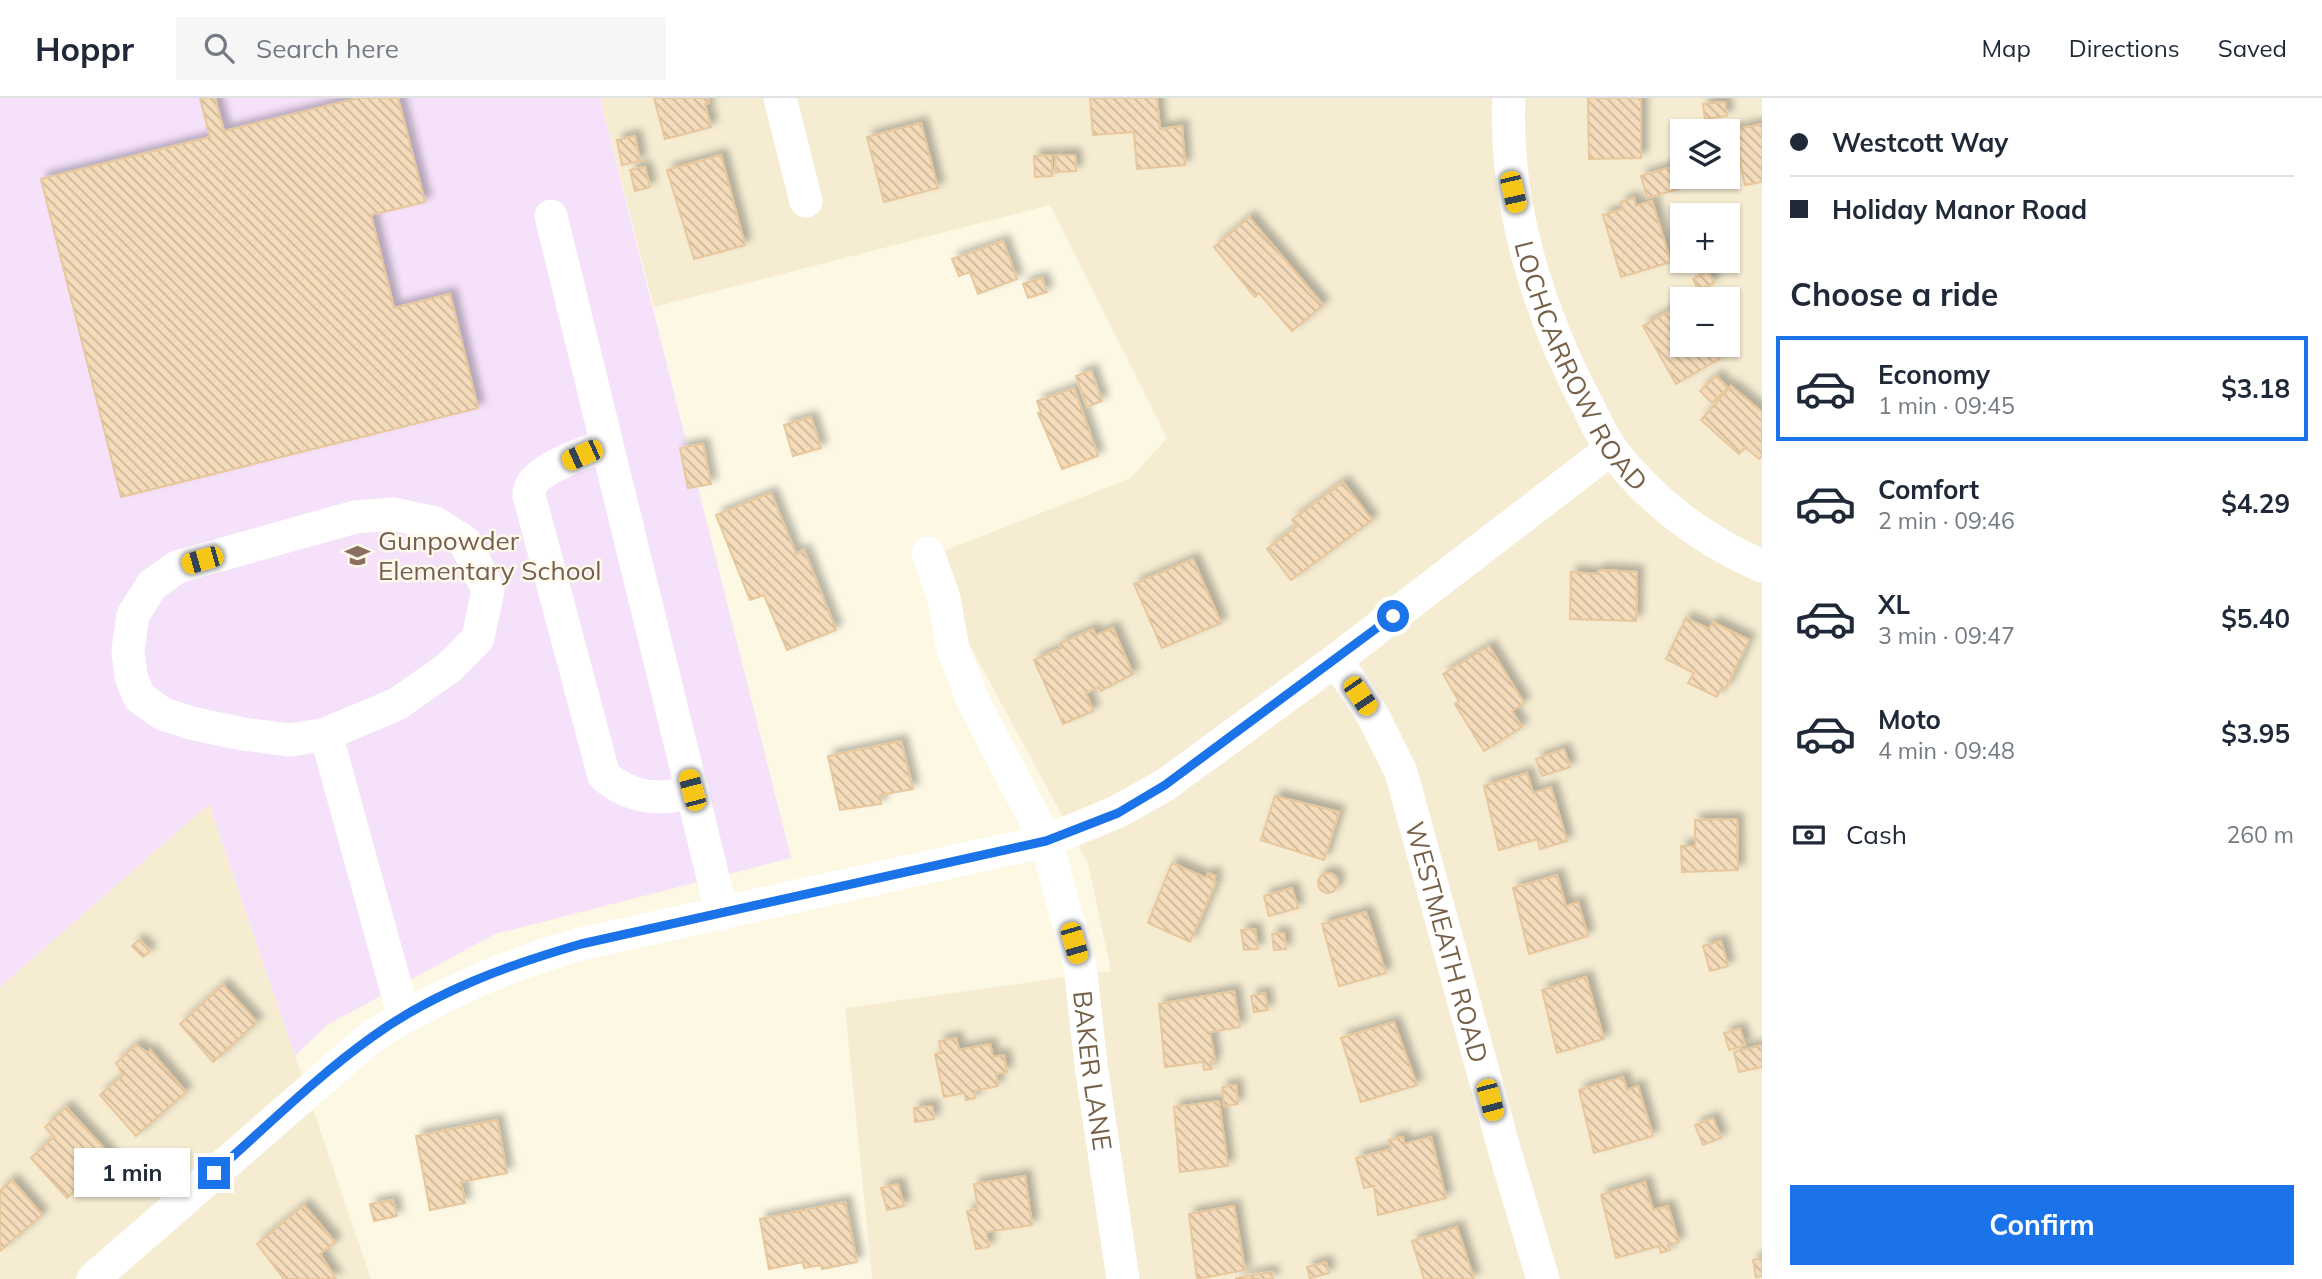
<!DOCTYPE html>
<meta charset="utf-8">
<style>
:root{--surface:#fff;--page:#f6f6f7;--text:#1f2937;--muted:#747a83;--line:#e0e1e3;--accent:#1a73e8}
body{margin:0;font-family:Mulish,sans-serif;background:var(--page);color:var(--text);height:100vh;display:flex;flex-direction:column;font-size:26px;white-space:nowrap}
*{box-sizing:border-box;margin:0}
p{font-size:23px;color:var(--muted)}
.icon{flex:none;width:38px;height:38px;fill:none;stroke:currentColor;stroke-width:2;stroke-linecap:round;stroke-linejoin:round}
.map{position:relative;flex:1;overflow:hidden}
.panel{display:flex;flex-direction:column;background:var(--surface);width:560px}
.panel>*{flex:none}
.top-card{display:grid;align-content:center;height:154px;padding:0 28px;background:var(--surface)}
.fabs{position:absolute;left:1670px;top:21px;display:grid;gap:14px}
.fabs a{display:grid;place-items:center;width:70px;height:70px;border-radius:0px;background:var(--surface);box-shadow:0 2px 5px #0004;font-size:35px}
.end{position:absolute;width:32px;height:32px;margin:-16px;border:9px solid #1a73e8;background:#fff;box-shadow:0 0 0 4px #fff}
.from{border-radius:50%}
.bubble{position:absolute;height:49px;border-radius:0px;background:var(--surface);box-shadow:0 2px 5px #0004;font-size:23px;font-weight:700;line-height:49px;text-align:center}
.car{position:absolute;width:21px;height:42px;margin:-21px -10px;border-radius:9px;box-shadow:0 0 5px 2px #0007;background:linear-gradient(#f5c518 24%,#345 0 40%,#f5c518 0 76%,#345 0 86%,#f5c518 0)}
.top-card b{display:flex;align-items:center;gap:24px;height:66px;font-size:26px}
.top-card b+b{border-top:2px solid var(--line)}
.top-card i{width:18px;height:18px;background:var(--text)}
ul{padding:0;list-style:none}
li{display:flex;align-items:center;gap:21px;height:105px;margin:0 14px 10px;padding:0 14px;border:4px solid transparent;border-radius:0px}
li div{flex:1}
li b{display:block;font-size:26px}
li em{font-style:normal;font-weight:700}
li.current{border-color:var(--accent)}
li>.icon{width:63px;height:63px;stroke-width:1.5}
h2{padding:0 28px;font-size:32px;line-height:84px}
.pay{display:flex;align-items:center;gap:18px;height:77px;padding:0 28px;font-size:26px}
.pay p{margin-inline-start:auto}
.cta{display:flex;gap:14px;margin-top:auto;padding:14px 28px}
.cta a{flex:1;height:80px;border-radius:0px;background:var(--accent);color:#fff;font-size:28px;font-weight:700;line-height:80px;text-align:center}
header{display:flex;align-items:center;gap:42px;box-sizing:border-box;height:98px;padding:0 35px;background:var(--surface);border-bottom:2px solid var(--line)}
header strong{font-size:33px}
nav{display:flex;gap:38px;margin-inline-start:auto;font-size:24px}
.search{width:490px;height:63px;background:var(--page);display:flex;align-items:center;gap:18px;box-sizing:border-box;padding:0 24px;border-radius:0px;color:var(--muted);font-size:26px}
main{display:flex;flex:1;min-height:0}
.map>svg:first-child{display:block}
.residential{fill:#f5ecd2;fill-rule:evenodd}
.education{fill:#f5e1f9}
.building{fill:url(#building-back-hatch);stroke:#e7c79b;stroke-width:2;filter:url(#shadow)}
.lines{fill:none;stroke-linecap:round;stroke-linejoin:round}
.minor{stroke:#fff;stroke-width:33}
.route{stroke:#1a73e8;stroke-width:9}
.labels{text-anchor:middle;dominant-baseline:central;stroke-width:5;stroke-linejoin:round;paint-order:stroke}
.street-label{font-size:26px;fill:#776249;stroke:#fffbeb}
.education-label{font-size:26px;fill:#785e54;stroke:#fffbeb;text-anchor:start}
</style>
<header>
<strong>Hoppr</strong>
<div class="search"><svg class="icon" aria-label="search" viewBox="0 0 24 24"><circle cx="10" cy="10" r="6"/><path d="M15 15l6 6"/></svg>Search here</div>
<nav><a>Map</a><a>Directions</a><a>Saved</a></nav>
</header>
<main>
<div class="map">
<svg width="1762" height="1181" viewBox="0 0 1762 1181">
<defs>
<pattern id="building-back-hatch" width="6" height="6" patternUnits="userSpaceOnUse" patternTransform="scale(1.75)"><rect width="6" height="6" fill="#f4dcbb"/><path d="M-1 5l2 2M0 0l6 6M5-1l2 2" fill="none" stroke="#cab69a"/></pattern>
<filter id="shadow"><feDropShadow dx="6" dy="-6" stdDeviation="3.5" flood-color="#0004"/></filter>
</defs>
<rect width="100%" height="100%" fill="#fdf8e4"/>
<!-- residential -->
<g class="residential">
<path d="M600,0H1762V1181H872L845,910L1111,873L1088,765L923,461L1131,380L1167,340L1050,107L654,209ZM1682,33H1727V79H1682ZM1682,117H1727V163H1682ZM1682,201H1727V247H1682Z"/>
<path d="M209,706L371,1181H0V889Z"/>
</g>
<!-- education -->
<path class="education" d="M0,0H600L791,760L495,836L327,927L295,958L209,706L0,889Z"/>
<!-- building -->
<g class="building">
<path d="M200,0H215L224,33L359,0H398L425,104L371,117L394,210L450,196L478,310L121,399L41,81L210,39Z"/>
<path d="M654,0H708L709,5L705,6L711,29L665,41Z"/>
<path d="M1090,0H1157L1160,31L1182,28L1185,67L1137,71L1134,34L1093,37Z"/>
<path d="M1588,0H1641V60L1589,61Z"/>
<path d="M1725,4L1727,18L1705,21L1703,6Z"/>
<path d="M921,25L938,90L884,104L867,39Z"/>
<path d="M1762,26V84L1745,87L1733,32Z"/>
<path d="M635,38L640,63L622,67L617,42Z"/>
<path d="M721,57L745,147L694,161L667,72Z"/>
<path d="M1052,57V78L1035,79L1034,58Z"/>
<path d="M1055,57H1075L1076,73L1056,74Z"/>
<path d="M1678,67L1685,89L1647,100L1641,78Z"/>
<path d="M645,69L650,89L635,93L630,72Z"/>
<path d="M1634,100L1636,108L1652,103L1671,164L1621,179L1603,117L1623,111L1621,104Z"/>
<path d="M1249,119L1323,207L1292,233L1259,195L1255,199L1214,149Z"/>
<path d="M1003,143L1017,181L978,196L970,174L959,178L952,161Z"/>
<path d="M1708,173L1714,185L1698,192L1693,181Z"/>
<path d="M1042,180L1047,194L1028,200L1023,186Z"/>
<path d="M1682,206V247H1711L1719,261L1676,286L1643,228Z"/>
<path d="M1091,272L1102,303L1087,309L1076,278Z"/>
<path d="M1716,278L1728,290L1712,305L1700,293Z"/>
<path d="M1731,288L1762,314V358L1759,361L1745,349L1739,356L1701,322Z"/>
<path d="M1074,290L1098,358L1062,371L1038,315L1041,314L1037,303Z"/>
<path d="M811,319L821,350L793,358L784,327Z"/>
<path d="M703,346L711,386L688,390L680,350Z"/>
<path d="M1343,384L1372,422L1291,482L1267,451L1297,428L1292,422Z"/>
<path d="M771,395L796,456L804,452L836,532L787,552L764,497L750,502L716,417Z"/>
<path d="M1193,461L1221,525L1162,550L1134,486Z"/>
<path d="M1599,472L1637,474L1636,523L1570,521L1571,474L1598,476Z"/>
<path d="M1686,520L1709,531L1713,524L1749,542L1726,590L1722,589L1717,599L1688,585L1694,575L1666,561Z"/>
<path d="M1113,530L1133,576L1101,593L1099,589L1086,595L1093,613L1063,626L1034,562L1061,550L1059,546L1093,531L1096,537Z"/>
<path d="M1489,548L1524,605L1512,613L1522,629L1484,653L1455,606L1459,603L1443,576Z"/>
<path d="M901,643L913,691L880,697L881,706L840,712L828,658Z"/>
<path d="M1564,651L1570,669L1542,678L1536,661Z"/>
<path d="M1527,675L1533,695L1551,689L1567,743L1540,751L1537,741L1499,752L1484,688Z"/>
<path d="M1275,698L1339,714L1324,762L1261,742Z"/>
<path d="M1737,721L1738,772L1682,774L1681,748H1695V722Z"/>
<path d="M1172,765L1206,780L1208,775L1216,778L1213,783L1216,784L1190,844L1148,825Z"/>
<circle cx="1328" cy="785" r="10"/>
<path d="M1557,777L1566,808L1578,804L1588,838L1529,856L1513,790Z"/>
<path d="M1292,790L1298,810L1269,818L1264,798Z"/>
<path d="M1366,814L1386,875L1339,888L1322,826Z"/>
<path d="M1255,831L1258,851L1244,852L1241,832Z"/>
<path d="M1284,835L1286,851L1274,852L1272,836Z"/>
<path d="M139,842L150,853L143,859L132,848Z"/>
<path d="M1721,843L1728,868L1710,873L1703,848Z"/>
<path d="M1586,879L1604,941L1557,955L1542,892Z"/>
<path d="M223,887L257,924L213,964L180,926Z"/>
<path d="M1234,893L1240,929L1210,934L1215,963L1210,964L1212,971L1204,972L1203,964L1165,969L1159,906Z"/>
<path d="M1265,895L1268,912L1254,914L1251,898Z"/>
<path d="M1394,924L1417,987L1361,1004L1341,940Z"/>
<path d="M1740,931L1745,947L1729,952L1724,935Z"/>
<path d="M956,940L959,952L990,946L993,959L1004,957L1007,974L996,976L998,988L974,993L975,1000L966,1002L964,995L944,999L935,956L942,955L939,943Z"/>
<path d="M136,947L148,955L150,952L186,994L136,1038L100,997L123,977L116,965Z"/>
<path d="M1762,947V969L1739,974L1734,954Z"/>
<path d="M1623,979L1627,992L1638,988L1653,1038L1594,1055L1579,992Z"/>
<path d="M1236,987L1238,1006L1224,1008L1222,989Z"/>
<path d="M1219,1003L1228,1068L1180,1074L1174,1009Z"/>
<path d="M932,1008L934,1021L915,1024L914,1010Z"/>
<path d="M66,1009L111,1058L67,1100L31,1060L54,1039L45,1029Z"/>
<path d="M1713,1020L1721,1040L1703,1047L1695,1027Z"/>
<path d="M497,1022L507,1075L461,1084L465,1105L430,1112L416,1038Z"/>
<path d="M1403,1039L1404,1046L1431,1039L1446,1100L1378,1117L1374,1088L1364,1090L1356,1060L1391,1051L1389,1042Z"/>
<path d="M1025,1078L1032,1127L986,1134L989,1149L976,1151L967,1113L978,1111L974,1086Z"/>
<path d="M12,1082L42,1117L0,1153V1093Z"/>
<path d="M1645,1084L1653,1112L1668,1108L1679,1144L1668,1147L1670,1152L1661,1155L1659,1148L1616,1160L1601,1097Z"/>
<path d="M898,1086L904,1108L887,1112L881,1090Z"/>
<path d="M393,1102L397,1118L374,1123L370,1106Z"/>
<path d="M845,1104L857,1164L822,1171L821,1167L804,1170L803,1164L769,1171L760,1121Z"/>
<path d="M304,1107L335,1144L320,1156L336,1181H284L257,1146Z"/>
<path d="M1234,1108L1245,1172L1197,1181L1189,1116Z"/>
<path d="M1457,1129L1474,1181H1424L1412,1143Z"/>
<path d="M1762,1160V1178L1756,1179L1753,1162Z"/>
<path d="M1326,1164L1329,1175L1310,1180L1307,1169Z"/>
<path d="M1272,1174L1273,1181H1236V1180Z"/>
</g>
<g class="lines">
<!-- minor -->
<g class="minor">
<path d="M780,0L806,103"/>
<path id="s1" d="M1509,0C1504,106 1539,217 1589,310C1596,324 1603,340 1612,352C1650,403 1704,443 1762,468"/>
<path d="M551,118L722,816"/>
<path d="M605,347C584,356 528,372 529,397L604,678C631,700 660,704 693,693"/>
<path d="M393,416L435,425L465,444L488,492L478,540L450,569L397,606L326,636L290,642L243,636L191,625L163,616L139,599L131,578L128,552L133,517L152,487L177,469L355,419Z"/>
<path id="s2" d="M928,455L944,500L953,551L974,605L1046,743L1080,867L1091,967L1123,1181"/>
<path id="s3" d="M1336,562L1372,616L1401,674L1505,1054L1543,1181"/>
<path d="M326,636L404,919"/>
<path d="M93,1181L371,939C438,897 505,867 581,846L1046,743L1117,714L1165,687L1336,562L1611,351"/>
</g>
</g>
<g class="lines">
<!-- route -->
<path class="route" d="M214,1075C265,1030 316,979 372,939C434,894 508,867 581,846L1046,743L1118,715L1165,687L1393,518"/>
</g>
<!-- icons -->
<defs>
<symbol id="school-bare" viewBox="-9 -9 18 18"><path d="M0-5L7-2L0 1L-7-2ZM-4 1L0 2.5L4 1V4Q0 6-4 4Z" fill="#8d6e63" stroke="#fffbeb" stroke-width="2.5" paint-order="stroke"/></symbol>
</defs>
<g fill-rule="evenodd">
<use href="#school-bare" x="340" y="440" width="35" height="35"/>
</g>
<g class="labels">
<!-- street labels -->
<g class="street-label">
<text stroke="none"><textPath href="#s1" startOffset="282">LOCHCARROW ROAD</textPath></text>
<text stroke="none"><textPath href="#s3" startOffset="306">WESTMEATH ROAD</textPath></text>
<text stroke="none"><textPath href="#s2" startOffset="548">BAKER LANE</textPath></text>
</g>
<!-- education labels -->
<g class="education-label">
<text x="378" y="442">Gunpowder<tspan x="378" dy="30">Elementary School</tspan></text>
</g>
</g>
</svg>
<div class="fabs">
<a><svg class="icon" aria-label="layers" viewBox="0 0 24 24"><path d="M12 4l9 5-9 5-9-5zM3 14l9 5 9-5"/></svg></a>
<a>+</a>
<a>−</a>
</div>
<i class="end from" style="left:1393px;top:518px"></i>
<i class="end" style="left:214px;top:1075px"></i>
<div class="bubble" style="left:74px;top:1050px;width:116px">1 min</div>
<i class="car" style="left:1513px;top:94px;rotate:167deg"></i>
<i class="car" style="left:582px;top:357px;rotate:246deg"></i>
<i class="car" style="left:202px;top:462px;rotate:254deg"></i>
<i class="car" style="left:1360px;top:598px;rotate:146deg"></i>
<i class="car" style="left:692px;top:692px;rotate:345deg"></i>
<i class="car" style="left:1074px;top:845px;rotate:164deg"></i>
<i class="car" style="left:1490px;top:1002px;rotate:165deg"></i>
</div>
<section class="panel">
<div class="top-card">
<b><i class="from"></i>Westcott Way</b>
<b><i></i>Holiday Manor Road</b>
</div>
<h2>Choose a ride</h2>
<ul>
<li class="current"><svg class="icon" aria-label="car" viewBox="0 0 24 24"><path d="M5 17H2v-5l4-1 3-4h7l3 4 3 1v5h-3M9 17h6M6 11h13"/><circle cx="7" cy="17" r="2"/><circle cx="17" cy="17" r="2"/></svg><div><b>Economy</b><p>1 min · 09:45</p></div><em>$3.18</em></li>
<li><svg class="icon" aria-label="car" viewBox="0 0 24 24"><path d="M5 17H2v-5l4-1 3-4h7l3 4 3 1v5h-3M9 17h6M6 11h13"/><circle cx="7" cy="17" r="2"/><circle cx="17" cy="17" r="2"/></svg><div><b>Comfort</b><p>2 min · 09:46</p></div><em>$4.29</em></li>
<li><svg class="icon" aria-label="car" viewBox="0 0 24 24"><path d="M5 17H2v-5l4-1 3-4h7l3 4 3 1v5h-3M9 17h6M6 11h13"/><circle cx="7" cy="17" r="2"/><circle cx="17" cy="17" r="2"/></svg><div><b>XL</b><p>3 min · 09:47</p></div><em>$5.40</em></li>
<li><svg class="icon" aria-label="car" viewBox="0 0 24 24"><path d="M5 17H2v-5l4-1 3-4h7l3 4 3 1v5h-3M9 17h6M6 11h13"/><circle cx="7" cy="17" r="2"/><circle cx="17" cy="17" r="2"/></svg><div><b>Moto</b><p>4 min · 09:48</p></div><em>$3.95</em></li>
</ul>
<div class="pay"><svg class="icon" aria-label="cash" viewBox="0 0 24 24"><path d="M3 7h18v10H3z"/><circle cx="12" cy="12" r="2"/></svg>Cash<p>260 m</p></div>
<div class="cta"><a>Confirm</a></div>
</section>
</main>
